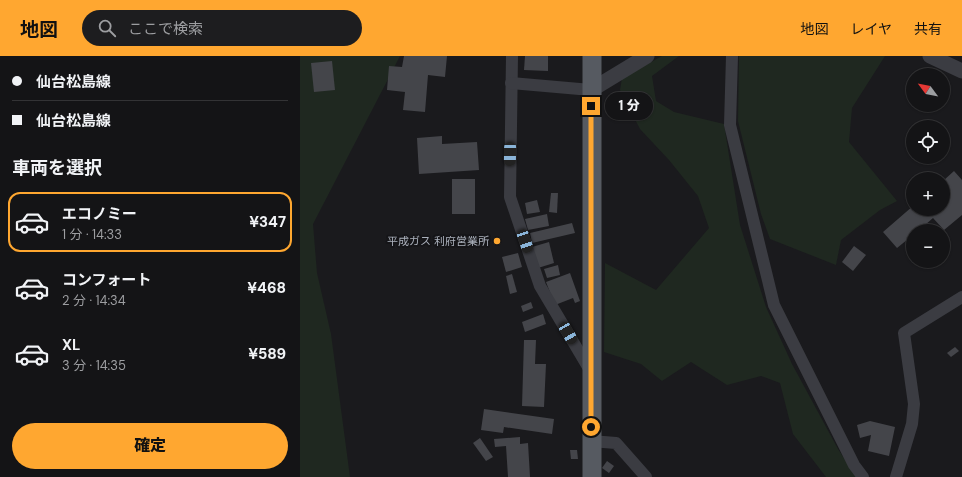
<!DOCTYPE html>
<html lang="ja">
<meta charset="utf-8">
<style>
:root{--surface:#141416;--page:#1d1d1f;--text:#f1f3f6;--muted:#9d9ea1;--line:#333335;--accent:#ffa730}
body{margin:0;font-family:"DM Sans","Noto Sans JP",sans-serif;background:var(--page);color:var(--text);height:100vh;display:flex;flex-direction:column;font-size:15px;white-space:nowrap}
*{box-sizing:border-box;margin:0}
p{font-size:13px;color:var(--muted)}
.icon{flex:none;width:22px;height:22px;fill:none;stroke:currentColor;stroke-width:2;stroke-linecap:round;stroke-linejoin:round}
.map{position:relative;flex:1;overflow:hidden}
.panel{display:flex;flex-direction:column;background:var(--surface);width:300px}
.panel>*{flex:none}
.guide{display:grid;align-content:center;height:88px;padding:0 12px;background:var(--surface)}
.needle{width:26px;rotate:302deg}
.buttons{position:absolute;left:606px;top:12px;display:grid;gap:8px}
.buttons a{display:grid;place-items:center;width:44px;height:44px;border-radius:50%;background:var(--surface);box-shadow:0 1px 3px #0004,0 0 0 1px var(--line);font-size:20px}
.end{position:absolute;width:18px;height:18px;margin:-9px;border:5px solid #ffa730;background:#111;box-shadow:0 0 0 2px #111}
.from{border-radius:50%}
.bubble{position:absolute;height:28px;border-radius:14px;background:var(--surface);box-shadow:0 1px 3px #0004,0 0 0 1px var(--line);font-size:13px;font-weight:800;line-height:28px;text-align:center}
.car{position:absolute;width:12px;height:24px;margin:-12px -6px;border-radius:5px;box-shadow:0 0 3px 1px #0007;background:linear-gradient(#222 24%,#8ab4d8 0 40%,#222 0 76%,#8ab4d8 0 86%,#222 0)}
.guide b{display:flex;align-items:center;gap:14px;height:38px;font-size:15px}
.guide b+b{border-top:1px solid var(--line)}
.guide i{width:10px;height:10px;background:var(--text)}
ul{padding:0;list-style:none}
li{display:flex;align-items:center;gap:12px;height:60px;margin:0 8px 6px;padding:0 4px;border:2px solid transparent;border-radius:12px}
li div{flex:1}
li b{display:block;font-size:15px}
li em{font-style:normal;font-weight:800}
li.current{border-color:var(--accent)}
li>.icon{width:36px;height:36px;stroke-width:1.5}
h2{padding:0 12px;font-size:18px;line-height:48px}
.primary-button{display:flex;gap:8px;margin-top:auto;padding:8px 12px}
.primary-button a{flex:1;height:46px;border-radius:24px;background:var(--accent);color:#111;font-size:16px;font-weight:800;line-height:46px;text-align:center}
header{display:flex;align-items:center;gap:24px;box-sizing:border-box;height:56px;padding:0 20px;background:var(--accent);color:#111}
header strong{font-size:19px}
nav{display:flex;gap:22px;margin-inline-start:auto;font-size:14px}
.search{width:280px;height:36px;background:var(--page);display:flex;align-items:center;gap:10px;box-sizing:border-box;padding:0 14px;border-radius:22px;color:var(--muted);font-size:15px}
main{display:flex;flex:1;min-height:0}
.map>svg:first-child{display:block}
.green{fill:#1f2820}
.building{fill:#44454a}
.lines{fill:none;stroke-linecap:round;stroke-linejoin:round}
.minor{stroke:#3b3c42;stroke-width:12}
.tertiary{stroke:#3b3c42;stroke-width:15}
.primary{stroke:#565a61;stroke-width:19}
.route{stroke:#ffa730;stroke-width:5}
.poi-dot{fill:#ffa730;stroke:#151518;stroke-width:1.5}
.labels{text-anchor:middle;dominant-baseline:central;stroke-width:4;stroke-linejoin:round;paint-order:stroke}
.poi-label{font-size:11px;fill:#acb2bd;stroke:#151518;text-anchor:end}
</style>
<header>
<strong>地図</strong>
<div class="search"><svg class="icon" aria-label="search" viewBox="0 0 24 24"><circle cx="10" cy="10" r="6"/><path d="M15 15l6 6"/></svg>ここで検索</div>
<nav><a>地図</a><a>レイヤ</a><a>共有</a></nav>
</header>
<main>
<section class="panel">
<div class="guide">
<b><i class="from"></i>仙台松島線</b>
<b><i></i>仙台松島線</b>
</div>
<h2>車両を選択</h2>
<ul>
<li class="current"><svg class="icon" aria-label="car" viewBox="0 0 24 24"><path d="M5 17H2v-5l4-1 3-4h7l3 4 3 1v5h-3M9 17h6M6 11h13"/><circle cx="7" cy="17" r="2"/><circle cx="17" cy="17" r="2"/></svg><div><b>エコノミー</b><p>1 分 · 14:33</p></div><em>¥347</em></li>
<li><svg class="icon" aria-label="car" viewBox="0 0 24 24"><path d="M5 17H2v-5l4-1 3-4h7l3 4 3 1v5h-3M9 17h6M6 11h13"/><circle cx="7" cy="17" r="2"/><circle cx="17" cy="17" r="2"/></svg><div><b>コンフォート</b><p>2 分 · 14:34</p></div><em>¥468</em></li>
<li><svg class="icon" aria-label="car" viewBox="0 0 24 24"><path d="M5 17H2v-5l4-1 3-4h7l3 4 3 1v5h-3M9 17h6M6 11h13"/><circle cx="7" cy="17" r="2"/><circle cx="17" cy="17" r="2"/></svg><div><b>XL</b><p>3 分 · 14:35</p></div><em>¥589</em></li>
</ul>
<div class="primary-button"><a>確定</a></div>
</section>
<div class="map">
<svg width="662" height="421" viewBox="0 0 662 421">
<rect width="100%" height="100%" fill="#1a1a1d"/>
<!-- green -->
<g class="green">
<path d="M0,0H100L13,168L17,217L31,278L50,421H0Z"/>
<path d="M362,0H379L352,20L356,45L374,56L424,68L440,169L466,251L492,308L538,393L556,421H526L493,378L480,327L461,320L427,329L391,306L362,325L341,308L304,296L305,207L356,234L409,172L398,140L369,104L340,73L320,34L322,22Z"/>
<path d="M439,0H585L552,52L549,86L597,145L580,154L541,184L536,209L470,183L461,158L438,65Z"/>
</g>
<!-- building -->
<g class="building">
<path d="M104,0H147L145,21L128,19L125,56L103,54L105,36L87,34L89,10L102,11Z"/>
<path d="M225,0H248V15L224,14Z"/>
<path d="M32,5L35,34L14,36L11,7Z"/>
<path d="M142,80V88L177,86L179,114L119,118L117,82Z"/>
<path d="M654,115L662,124V159L644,174L633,162L618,175H613V179L597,192L583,176L613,150V153H643V125Z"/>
<rect x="152" y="123" width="23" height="35"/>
<path d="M251,137H258L257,157L249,156Z"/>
<path d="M237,144L240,156L227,158L225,147Z"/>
<path d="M247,158L249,170L228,174L225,163Z"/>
<path d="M272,167L275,177L232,187L230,177Z"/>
<path d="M249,186L254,207L238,212L232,191Z"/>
<path d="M554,190L566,199L553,215L542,206Z"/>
<path d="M218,197L222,211L206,216L202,201Z"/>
<path d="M258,209L260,219L247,222L244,213Z"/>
<path d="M270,217L280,245L275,247L273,242L255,249L246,226Z"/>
<path d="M212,218L217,236L210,238L206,220Z"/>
<path d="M231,246L233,252L223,256L221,250Z"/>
<path d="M243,258L246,268L225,276L222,266Z"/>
<path d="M224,284H236L235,308H246L244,351L222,350Z"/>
<path d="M655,291L659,295L651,301L647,297Z"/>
<path d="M184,353L254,363L252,378L204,371L203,377L181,374Z"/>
<path d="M570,365L595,371L589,400L568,395L571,379L560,382L557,369Z"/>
<path d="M220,381V388L228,387L230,421H208L206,390L195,391L194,383Z"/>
<path d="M180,382L193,401L186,405L173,387Z"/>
<path d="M270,394H277L278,403H271Z"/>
<path d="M307,405L314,410L309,417L302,412Z"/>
</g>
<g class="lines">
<!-- minor -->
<g class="minor">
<path d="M212,0L210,141L240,230L291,316"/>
<path d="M432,0L430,69L474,249L554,409L563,421"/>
<path d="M211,27L291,34"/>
<path d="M291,385L316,387L346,421"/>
<path d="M596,421L612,368L614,348L604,277L662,241"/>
</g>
<!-- tertiary -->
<g class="tertiary">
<path d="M630,0L662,15"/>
<path d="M291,34L347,0"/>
</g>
<!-- primary -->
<path class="primary" d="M292,0V421"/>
</g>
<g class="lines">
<!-- route -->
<path class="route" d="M291,50V371"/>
</g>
<!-- markers -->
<circle class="poi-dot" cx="197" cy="185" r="4"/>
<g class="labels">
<!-- poi labels -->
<g class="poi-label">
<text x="189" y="185">平成ガス 利府営業所</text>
</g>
</g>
</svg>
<div class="buttons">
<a><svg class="needle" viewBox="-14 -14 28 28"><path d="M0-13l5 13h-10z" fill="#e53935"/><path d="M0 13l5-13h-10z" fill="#9d9ea1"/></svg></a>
<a><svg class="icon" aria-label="locate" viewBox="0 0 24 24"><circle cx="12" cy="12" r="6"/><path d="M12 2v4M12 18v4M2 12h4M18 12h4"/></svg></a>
<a>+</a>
<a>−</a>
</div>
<i class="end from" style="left:291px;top:371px"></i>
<i class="end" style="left:291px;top:50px"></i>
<div class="bubble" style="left:305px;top:36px;width:48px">1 分</div>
<i class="car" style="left:210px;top:98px;rotate:181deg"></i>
<i class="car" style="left:225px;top:185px;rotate:161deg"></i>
<i class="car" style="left:268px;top:277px;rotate:150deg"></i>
</div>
</main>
